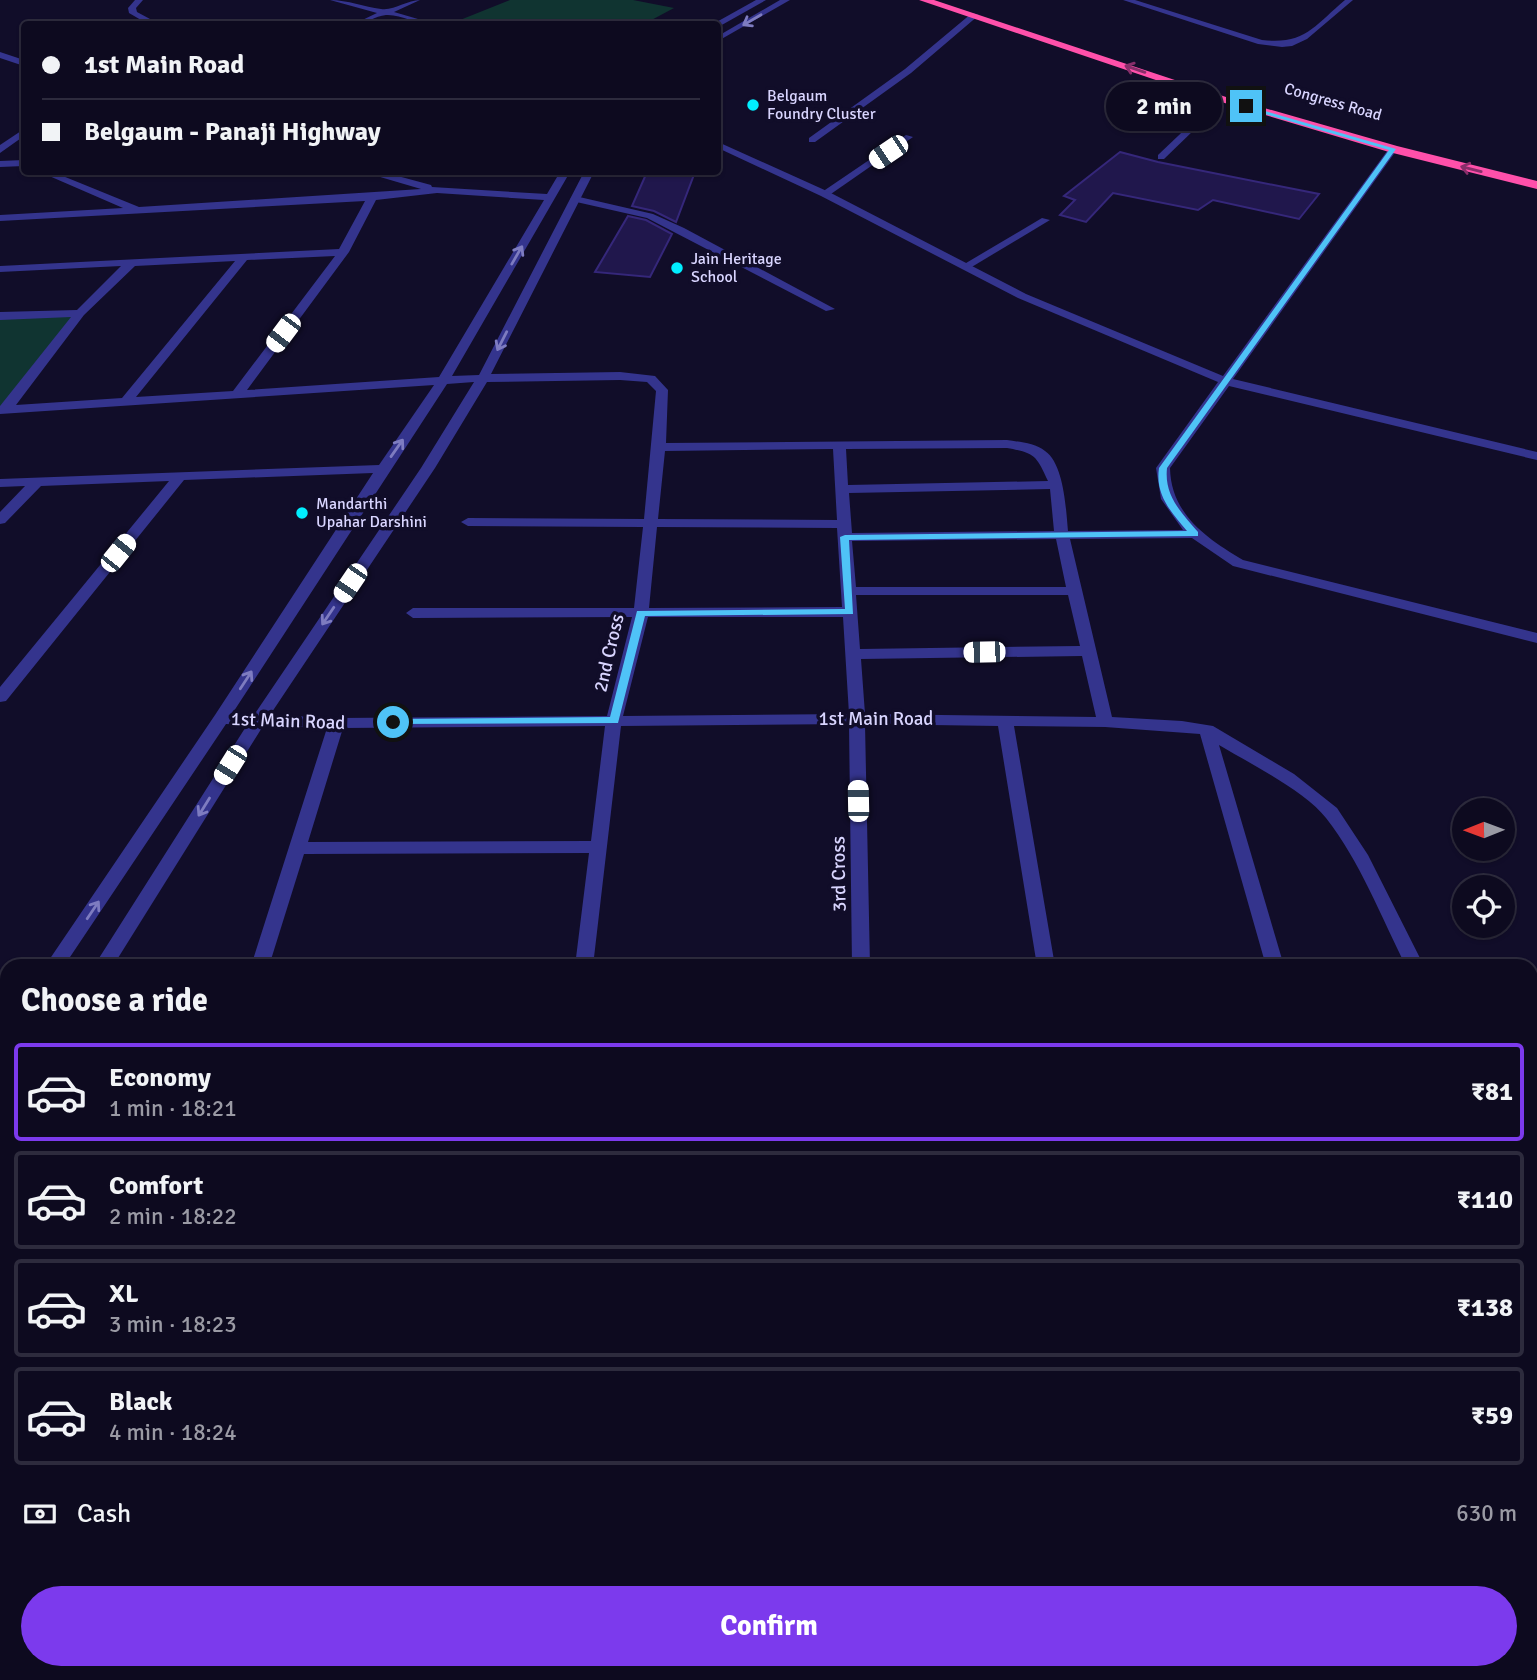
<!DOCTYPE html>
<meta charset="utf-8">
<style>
:root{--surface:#0d0a1f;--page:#1b182c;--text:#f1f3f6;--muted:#9a9aa4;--line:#2d2b3d;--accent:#7c3aed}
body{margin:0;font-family:Signika,sans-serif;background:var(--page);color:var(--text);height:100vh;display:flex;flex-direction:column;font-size:26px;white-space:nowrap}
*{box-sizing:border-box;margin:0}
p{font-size:23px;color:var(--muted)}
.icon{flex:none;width:38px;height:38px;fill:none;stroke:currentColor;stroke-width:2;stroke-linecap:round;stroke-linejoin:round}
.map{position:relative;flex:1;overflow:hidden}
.sheet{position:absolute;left:0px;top:959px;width:1538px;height:721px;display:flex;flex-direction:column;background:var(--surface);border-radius:21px 21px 0 0;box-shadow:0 2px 5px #0004,0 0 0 2px var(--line)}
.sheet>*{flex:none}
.guide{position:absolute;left:21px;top:21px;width:700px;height:154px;border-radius:7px;box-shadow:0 2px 5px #0004,0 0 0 2px var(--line);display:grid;align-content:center;height:154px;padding:0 21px;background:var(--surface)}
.needle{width:46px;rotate:269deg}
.buttons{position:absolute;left:1452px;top:798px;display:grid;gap:14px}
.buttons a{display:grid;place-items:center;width:63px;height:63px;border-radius:50%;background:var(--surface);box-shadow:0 2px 5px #0004,0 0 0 2px var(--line);font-size:35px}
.end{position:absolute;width:32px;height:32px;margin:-16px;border:9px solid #4fc3f7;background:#111;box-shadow:0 0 0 4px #111}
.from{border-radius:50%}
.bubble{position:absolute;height:49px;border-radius:24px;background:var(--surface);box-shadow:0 2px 5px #0004,0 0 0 2px var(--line);font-size:23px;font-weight:800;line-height:49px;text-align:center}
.car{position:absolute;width:21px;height:42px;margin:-21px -10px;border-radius:9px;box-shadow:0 0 5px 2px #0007;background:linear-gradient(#fff 24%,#345 0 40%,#fff 0 76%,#345 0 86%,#fff 0)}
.guide b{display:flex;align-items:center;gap:24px;height:66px;font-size:26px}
.guide b+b{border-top:2px solid var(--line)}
.guide i{width:18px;height:18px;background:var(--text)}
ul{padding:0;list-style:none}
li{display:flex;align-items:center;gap:21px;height:98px;margin:0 14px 10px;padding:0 7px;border:4px solid var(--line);border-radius:7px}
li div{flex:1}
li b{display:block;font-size:26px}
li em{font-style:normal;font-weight:800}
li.active{border-color:var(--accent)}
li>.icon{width:63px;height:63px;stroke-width:1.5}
h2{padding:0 21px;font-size:32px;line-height:84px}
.pay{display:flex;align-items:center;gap:18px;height:77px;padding:0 21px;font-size:26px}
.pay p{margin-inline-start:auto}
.button{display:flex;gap:14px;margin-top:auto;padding:14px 21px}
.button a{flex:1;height:80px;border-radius:42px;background:var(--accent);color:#fff;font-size:28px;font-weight:800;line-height:80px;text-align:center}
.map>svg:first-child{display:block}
.green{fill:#103431}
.building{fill:#20174c;stroke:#35277a;stroke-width:2}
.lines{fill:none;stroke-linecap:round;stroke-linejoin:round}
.lane{fill:#34348d;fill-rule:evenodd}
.street{fill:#34348d;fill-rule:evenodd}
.highway{fill:#ff50aa;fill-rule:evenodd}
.oneway{stroke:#7e7cc0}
.oneway2{stroke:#882e6a}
.route{fill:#4fc3f7}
.poi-dot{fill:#01eeff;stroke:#110d29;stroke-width:2.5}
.labels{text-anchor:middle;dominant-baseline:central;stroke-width:7;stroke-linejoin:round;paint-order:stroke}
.far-poi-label{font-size:16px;fill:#d9d5ff;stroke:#110d29;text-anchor:start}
.far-street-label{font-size:16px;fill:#d9d5ff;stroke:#110d29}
.street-label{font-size:19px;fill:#d9d5ff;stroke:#110d29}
</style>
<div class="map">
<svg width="1537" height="1680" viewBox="0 0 1537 1680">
<rect width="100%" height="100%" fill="#110d29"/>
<!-- green -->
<g class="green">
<path d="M510,0H633L674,8L644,24H450Z"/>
<path d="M73,316L0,407V319Z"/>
</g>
<!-- building -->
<g class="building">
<path d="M1120,152L1158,162L1319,194L1299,219L1213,200L1198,210L1113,193L1086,222L1060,215L1075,200L1064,196Z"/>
<path d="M647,172H695L676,222L654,211L632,206Z"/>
<path d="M628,216L646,220L672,234L650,277L595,272Z"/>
</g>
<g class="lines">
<!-- lane -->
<g class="lane">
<path d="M1123,0H1135L1262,40C1305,45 1314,26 1345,0H1353L1307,39L1292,46L1282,47L1258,44Z"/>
<path d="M972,13L979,15L911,73L815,142H809V138L905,69Z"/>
<path d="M1219,97L1226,99L1164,159H1158V155Z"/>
<path d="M906,135L913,137L828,196H822V192Z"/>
<path d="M575,196L653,214L684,228L835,309L826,311L647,218L572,201L570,199Z"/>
<path d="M1042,218L1050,220L970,268L961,266Z"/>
</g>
<!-- street -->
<g class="street">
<path d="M135,0H143L136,8L137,12L150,19L145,24H137L141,20L129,13L128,8Z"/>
<path d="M330,0C348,0 364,7 381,9C394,11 407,0 420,0L394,12L435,24C419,26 402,14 386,15C375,16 366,24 354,24L377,13Z"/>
<path d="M756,0H766L720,26L713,24Z"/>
<path d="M780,0H790L718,41V36Z"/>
<path d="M0,52L24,60V66L0,58Z"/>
<path d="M24,129V136L0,153V145Z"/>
<path d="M718,142L829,192L1026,294L1223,376L1390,147H1396V151L1233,379L1537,452V460L1229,386L1170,468C1171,514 1206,538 1243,560L1537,633V643L1233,566L1192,538L1070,539L1112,717L1182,721L1213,726L1294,774L1337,808L1368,855L1424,966H1406C1381,917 1360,861 1326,818C1305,791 1249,763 1219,745L1284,966H1266L1200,734L1105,727L1014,726L1055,966H1037L998,726L865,724L870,966H852L849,724L621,726L593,966H575L589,853L304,854L269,966H251L327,728L263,726L113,966H94L247,725L226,724L64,966H45L215,715L373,473L184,480L6,701L0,702V687L169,481L41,486L5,523L0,524V512L25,486L0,487V479L379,465L434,385L0,414V406L71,317L0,320V312L77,310L121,266L0,272V266L339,249L365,201L0,221V215L123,208L40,172H53L139,207L421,189L370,174L369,172H383L431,185L432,187L547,194L560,172H570L452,376L479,375L584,172H594L491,374L620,372L655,376L668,390L666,443L1007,440C1019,442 1035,443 1045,451C1064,464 1066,509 1068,531L1183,530L1161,499L1156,468L1218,382L1018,298L821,196L718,148ZM437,193L544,200L439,377L247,390L349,252L376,200ZM335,256L233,391L136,397L247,260ZM235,261L122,398L16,405L84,315L135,266ZM620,380L647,382L656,391L644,519L468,518L461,522L468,526L643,527L634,608H413L406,613L413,618L632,617L607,716L337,718L270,715L435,468L487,382ZM474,382L421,468L254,715L232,714L447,384ZM1007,448C1035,453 1036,455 1048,481L848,485L846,449ZM833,449L837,520L658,519L665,451ZM1050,489L1054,531L852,533L849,493ZM657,527L837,528L842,607L649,608ZM1056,539L1066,587H856L852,541ZM856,595H1068L1080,646L860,649ZM648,617H843L849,714L623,716ZM1082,656L1096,717L865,714L861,659ZM605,726L591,841L308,842L343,728Z"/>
<path d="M24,160V166L0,167V161Z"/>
<path d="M7,1027V1051L0,1053V1030Z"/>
<path d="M7,1109V1135L0,1138V1112Z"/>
<path d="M1531,1185L1537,1187V1214L1531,1212Z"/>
<rect x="0" y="1378" width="7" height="22"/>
</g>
<!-- highway -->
<path class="highway" d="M919,0H934L1226,97L1397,146L1537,181V189L1389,152L1218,101Z"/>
</g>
<!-- one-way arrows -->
<defs><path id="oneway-shaft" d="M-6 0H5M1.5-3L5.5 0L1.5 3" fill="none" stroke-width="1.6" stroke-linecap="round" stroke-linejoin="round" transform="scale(1.75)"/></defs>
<g class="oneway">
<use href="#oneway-shaft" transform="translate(752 20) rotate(150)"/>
<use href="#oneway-shaft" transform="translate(517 255) rotate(-60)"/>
<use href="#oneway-shaft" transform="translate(502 341) rotate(117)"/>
<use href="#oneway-shaft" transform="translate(397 448) rotate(-55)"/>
<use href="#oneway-shaft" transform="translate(328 616) rotate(124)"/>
<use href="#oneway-shaft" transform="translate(246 680) rotate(-57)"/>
<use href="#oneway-shaft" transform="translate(204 807) rotate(122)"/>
<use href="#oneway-shaft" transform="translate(93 910) rotate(-56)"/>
</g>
<g class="oneway2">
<use href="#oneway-shaft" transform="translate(1135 69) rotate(-161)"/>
<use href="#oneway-shaft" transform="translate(1471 169) rotate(-166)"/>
</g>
<!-- route -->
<path class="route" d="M1244,105L1396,149L1167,468C1164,496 1181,512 1198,532V536L849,540L853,614L645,616L618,723L389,724V720L393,719L610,717L637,611L845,609L840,537L845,535L1187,531C1171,512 1155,495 1159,468L1389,150L1244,108Z"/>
<!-- markers -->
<g class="poi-dot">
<circle cx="753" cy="105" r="7"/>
<circle cx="677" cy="268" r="7"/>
<circle cx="302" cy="513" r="7"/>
</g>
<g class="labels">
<!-- far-poi labels -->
<g class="far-poi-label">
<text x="767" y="96">Belgaum<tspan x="767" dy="18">Foundry Cluster</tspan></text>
<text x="691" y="259">Jain Heritage<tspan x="691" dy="18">School</tspan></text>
<text x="316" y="504">Mandarthi<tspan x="316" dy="18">Upahar Darshini</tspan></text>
</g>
<!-- far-street labels -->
<g class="far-street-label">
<text transform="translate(1333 102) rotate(16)">Congress Road</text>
</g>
<!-- street labels -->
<g class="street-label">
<text transform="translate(609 653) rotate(-77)">2nd Cross</text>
<text x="876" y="719">1st Main Road</text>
<text transform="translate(288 721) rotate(2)">1st Main Road</text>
<text transform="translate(839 874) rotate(-91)">3rd Cross</text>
</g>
</g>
</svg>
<div class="buttons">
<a><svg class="needle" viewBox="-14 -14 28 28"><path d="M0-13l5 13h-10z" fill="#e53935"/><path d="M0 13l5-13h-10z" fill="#9a9aa4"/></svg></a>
<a><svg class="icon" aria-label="locate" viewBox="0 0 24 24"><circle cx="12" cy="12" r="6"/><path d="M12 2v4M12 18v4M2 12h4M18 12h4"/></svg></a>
</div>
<i class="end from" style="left:393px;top:722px"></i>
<i class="end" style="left:1246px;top:106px"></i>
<div class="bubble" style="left:1106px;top:82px;width:116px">2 min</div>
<i class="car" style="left:888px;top:152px;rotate:236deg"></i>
<i class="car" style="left:283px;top:333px;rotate:217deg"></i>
<i class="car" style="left:118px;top:553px;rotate:39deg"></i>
<i class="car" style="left:350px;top:583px;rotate:214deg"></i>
<i class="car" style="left:984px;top:652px;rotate:269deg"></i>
<i class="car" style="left:230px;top:765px;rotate:212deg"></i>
<i class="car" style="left:858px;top:801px;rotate:359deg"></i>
<div class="guide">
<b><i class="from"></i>1st Main Road</b>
<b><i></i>Belgaum - Panaji Highway</b>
</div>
<section class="sheet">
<h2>Choose a ride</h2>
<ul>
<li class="active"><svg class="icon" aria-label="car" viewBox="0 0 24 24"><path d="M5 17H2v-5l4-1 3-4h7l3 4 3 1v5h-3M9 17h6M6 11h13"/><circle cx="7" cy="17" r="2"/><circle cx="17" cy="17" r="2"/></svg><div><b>Economy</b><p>1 min · 18:21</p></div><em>₹81</em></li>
<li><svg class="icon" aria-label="car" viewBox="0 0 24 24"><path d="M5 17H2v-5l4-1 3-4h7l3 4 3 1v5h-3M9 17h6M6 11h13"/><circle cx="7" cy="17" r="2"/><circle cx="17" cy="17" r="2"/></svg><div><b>Comfort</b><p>2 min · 18:22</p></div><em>₹110</em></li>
<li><svg class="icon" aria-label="car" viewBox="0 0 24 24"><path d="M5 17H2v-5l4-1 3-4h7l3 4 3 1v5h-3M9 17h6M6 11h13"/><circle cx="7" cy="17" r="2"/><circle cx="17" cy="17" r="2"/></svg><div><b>XL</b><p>3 min · 18:23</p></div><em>₹138</em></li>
<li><svg class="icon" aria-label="car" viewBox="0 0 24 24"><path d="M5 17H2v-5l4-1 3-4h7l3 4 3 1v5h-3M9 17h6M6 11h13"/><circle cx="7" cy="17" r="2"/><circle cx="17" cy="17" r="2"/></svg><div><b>Black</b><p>4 min · 18:24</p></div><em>₹59</em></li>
</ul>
<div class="pay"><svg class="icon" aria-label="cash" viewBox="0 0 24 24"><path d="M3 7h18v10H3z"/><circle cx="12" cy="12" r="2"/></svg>Cash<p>630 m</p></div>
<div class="button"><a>Confirm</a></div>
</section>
</div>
